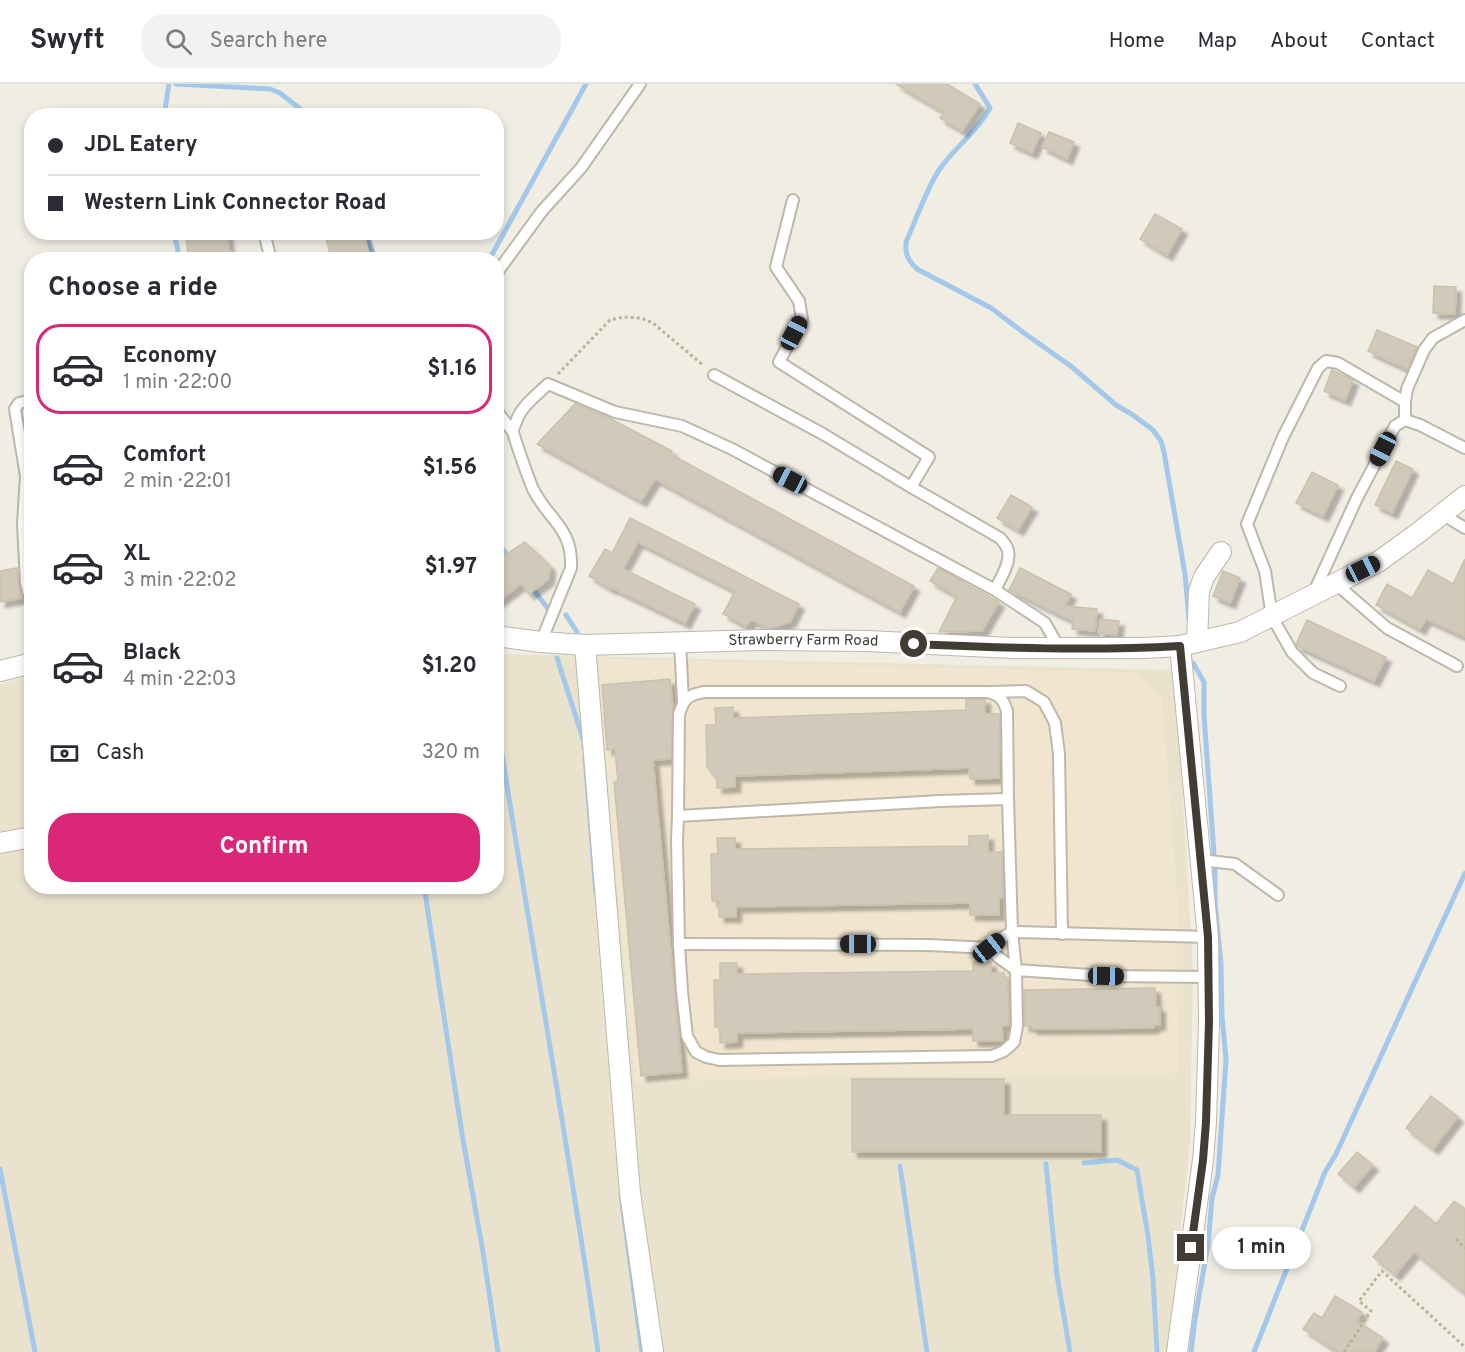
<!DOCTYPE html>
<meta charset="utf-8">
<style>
:root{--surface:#fff;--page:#f2f2f3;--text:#2b2b33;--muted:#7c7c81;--line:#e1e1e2;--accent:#db2777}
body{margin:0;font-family:Overpass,sans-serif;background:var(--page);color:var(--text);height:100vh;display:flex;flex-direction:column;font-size:22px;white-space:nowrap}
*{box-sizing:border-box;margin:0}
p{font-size:20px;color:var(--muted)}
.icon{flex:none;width:33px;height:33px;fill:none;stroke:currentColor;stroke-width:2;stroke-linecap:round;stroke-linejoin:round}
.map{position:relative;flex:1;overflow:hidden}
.panel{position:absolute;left:24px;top:168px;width:480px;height:642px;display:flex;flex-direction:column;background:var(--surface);border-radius:24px;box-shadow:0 3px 9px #0003}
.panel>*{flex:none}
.guide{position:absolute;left:24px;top:24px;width:480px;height:132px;border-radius:24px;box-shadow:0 3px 9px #0003;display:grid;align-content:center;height:132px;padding:0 24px;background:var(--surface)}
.end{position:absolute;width:27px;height:27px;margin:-14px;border:8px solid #423d34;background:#fff;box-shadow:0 0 0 3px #fff}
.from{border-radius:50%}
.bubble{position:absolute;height:42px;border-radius:21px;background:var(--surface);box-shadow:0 3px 9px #0003;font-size:20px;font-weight:700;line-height:42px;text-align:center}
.car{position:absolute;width:18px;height:36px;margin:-18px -9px;border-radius:8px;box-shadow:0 0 4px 2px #0007;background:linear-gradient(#222 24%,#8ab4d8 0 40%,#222 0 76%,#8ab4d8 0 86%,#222 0)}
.guide b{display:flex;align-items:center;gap:21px;height:57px;font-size:22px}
.guide b+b{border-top:2px solid var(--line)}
.guide i{width:15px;height:15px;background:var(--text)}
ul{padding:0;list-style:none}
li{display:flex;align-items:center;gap:18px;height:90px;margin:0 12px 9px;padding:0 12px;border:3px solid transparent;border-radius:24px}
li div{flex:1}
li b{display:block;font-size:22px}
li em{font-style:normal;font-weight:700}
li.active{border-color:var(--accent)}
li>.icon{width:54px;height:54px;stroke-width:1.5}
h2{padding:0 24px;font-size:27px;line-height:72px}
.pay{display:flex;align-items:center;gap:15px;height:66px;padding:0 24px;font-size:22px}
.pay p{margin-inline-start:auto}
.action{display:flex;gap:12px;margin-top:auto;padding:12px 24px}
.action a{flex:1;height:69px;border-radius:24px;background:var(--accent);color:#fff;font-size:24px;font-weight:700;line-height:69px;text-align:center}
header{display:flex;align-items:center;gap:36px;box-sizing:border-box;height:84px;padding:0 30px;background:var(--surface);border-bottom:2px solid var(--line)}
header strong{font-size:28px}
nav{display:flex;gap:33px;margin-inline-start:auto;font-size:21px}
.search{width:420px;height:54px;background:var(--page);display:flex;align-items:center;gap:15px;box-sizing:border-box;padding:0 21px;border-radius:24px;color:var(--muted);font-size:22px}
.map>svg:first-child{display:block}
.commercial{fill:#f1e5cf}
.education{fill:#e9e3ce;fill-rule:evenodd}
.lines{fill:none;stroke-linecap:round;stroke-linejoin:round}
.stream{stroke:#a3c8ea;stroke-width:5}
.building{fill:#d1c9ba;stroke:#cbc2ad;stroke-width:1.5;filter:url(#shadow)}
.service-casing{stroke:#beb8aa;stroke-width:14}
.minor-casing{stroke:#beb8aa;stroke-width:22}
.path{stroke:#bbb299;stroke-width:3;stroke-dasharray:3 3;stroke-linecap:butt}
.service{stroke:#fff;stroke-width:10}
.minor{stroke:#fff;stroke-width:20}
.route{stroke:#423d34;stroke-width:8}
.labels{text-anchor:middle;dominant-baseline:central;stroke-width:5;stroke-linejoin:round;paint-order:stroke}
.street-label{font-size:15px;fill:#423d34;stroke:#fff}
</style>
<header>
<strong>Swyft</strong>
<div class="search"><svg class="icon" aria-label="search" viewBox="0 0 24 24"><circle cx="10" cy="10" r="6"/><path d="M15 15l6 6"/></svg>Search here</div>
<nav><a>Home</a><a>Map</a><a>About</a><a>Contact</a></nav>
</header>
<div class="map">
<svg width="1465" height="1268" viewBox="0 0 1465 1268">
<defs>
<filter id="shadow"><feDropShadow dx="5.5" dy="5.5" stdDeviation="1.5" flood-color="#0004"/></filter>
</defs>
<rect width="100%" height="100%" fill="#f0ede3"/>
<!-- commercial -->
<path class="commercial" d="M600,575L1133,589L1161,611L1178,824L1176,893L1178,950V989L850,992L635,1000L600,600Z"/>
<!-- education -->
<path class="education" d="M497,570L1175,586L1193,884L1190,1058L1167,1268H0V600L31,592L32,802H496ZM601,575L1133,589L1161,611L1178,824L1176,893L1178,950V989L850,992L635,999L600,600Z"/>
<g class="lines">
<!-- stream -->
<g class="stream">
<path d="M176,0L270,5L280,9L309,32"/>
<path d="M975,0L990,24C977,48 954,64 939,86C926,106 916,136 906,158C905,171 908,176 917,185L991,224L1024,249L1072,283L1116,321L1133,331L1153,346L1161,357L1164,368L1185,490L1189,535"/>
<path d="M164,32L169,0"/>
<path d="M174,148L180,176"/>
<path d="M366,148L375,176"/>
<path d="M489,176L586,0"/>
<path d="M496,457L510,474"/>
<path d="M530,501L549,526"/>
<path d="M566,531L577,548"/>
<path d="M557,574L584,658V664"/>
<path d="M496,631C528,843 568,1055 598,1268"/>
<path d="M585,673L596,810"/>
<path d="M424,802L462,1050L483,1168L498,1268"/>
<path d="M1084,1079L1117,1076L1137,1086L1148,1152L1153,1194L1157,1268"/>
<path d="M1046,1080L1057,1191L1070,1268"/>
<path d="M900,1082L927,1268"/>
<path d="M0,1085L35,1268"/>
<path d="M621,1110L642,1268"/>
<path d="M1191,1268L1195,1235L1208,1161L1212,1114L1218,1091L1226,976L1222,931L1221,880L1215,818V784L1204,631V598L1193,579"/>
<path d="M1254,1268L1325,1088L1336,1070L1465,789"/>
</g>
</g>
<!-- building -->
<g class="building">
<path d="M896,0H947L980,20L962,47L940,34L944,28Z"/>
<path d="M1018,39L1041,49L1032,69L1010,59Z"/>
<path d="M1049,48L1074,58L1067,75L1042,63Z"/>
<path d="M1155,130L1182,145L1167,171L1140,155Z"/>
<path d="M185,148H227L229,165L236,176H189Z"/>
<path d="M324,148H363L371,176H332Z"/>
<path d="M1434,202L1456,203L1455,230L1433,229Z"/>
<path d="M1377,246L1417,263L1407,285L1368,267Z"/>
<path d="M1332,286L1353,296L1345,316L1324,307Z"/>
<path d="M575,320L609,334L672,367L670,370L914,502L900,528L655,395L641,417L537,360Z"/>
<path d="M1396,377L1413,385L1392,429L1375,421Z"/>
<path d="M1312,388L1338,401L1323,432L1296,419Z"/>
<path d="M1011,411L1032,423L1018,446L997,434Z"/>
<path d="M630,434L799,520L790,538L771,544H767L752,536L746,542L723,530L735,507L638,458L623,485L695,520L685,539L612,504L611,505L589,492L605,465L612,469Z"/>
<path d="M525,458L550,482L549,495L529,510L521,500L496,519V477Z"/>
<path d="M1465,475V553L1426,535L1420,545L1376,521L1387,500L1412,514L1428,486L1453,500Z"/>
<path d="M17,484L19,500L22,514L0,518V487Z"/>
<path d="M938,484L999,518L982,547L939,548L957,512L930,497Z"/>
<path d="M1020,484L1071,510L1065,522L1097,525L1095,547L1072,545L1073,537L1009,506Z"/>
<path d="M1223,487L1240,494L1230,519L1213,512Z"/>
<path d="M1100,535L1119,537L1117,551L1098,549Z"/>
<path d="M1307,536L1386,573L1374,597L1297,562L1296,560Z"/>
<path d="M670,595L673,626L671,675L653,676L682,988L641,992L614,698H618L615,665L607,666L602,601Z"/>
<path d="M966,615H985V630H1000L999,694L970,695L969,684L735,692V703L717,704V695L707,683L706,641H716L715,624L733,623V634L966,626Z"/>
<path d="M988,751V768H1002L1003,813L999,814V831H970V819L736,823V833H719V817H712L711,770H718L717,754H735V765L969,762V752Z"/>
<path d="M973,878H991V889H1004L1005,894H1008L1009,941L1002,942L1003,957H973V945L737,949V958L720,959V943H715L714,896H720V879H737V890L973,887Z"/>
<path d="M1155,904L1156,923H1160V941H1154V944L1032,945V942H1024V906Z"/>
<path d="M852,995H1004V1031H1101V1068H852Z"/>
<path d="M1431,1012L1458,1033L1433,1065L1406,1044Z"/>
<path d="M1357,1068L1373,1081L1354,1103L1338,1090Z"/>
<path d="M1454,1117L1465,1125V1210L1414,1168L1395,1191L1373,1173L1415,1122L1436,1140Z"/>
<path d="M1335,1212L1362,1228L1357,1237L1383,1254L1374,1268H1338L1303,1245L1314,1229L1322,1234Z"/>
</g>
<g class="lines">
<defs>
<g id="service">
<path d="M793,116L776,183L799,217L802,235L779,278L929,373L911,403"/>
<path d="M264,148L271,176"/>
<path d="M496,190L542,127L581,84L640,0"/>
<path d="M714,291L823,350L911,403L1000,454C1003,458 1007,461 1008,467C1011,479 1000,495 995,506"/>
<path d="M32,316L19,319L15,325L26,392L23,440L26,498L32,523"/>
<path d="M496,326L513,348"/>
<path d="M1405,336V318L1407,305L1424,266L1433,254L1465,236"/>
<path d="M1442,430L1465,444"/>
<path d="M1335,499L1387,544L1457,582"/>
<path d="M1314,508L1357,414L1395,342L1405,336L1420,341L1465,364"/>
<path d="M541,558L571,484C573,445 550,437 534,407C531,402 513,351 513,347C513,344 515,341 516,338C521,322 537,311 548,300L615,328L682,342L732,365L995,506L1045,539L1059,564"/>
<path d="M680,558L683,617"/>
<path d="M1340,602L1313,589L1292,568L1272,533L1265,487L1247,440L1283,353L1318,284L1326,277L1338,279L1405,318"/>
<path d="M991,608L1026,607L1044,618L1055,639L1059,670L1062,850"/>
<path d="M1008,715L1012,848L1016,886L1017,942L1014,958L1004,967L992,972L719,976L706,973L696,968L687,952L682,908L679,860L677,756L678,732L940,717Z"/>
<path d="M678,732L679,630C684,615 687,611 704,608H987C999,611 1003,614 1007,627L1008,715"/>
<path d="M1201,776L1235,780L1278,811"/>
<path d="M679,860L929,861L989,864L1003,853L1012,848L1208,853"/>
<path d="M989,864L998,873L1016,886L1105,892L1208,893"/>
</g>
<g id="minor">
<path id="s1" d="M496,552L541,558L585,561L762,556L867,557L1012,564H1144L1180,562L1240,548L1378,478L1418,449L1465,412"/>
<path d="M1197,558L1199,507L1204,493L1221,468"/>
<path d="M585,561L630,1109L653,1268"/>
<path d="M0,587L32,579"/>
<path d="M0,759L32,753"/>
<path d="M1177,1268L1203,1076L1206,1038L1209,938L1208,853L1180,562"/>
</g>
</defs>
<!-- service casing -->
<use href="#service" class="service-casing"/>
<!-- minor casing -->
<use href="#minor" class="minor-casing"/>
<!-- path -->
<g class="path">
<path d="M558,290L610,236L624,233L641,234L653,239L704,282"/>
<path d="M1456,1155L1465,1164"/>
<path d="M1344,1268L1371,1227L1359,1217L1382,1187L1465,1263"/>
</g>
<!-- service -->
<use href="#service" class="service"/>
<!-- minor -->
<use href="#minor" class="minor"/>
</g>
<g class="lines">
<!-- route -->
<path class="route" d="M914,560C1002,564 1091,567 1180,562L1208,853L1209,938L1206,1038L1203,1076L1191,1164"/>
</g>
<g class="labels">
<!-- street labels -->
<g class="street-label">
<text stroke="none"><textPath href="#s1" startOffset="308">Strawberry Farm Road</textPath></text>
</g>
</g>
</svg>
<i class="end from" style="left:914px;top:560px"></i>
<i class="end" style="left:1191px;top:1164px"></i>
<div class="bubble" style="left:1212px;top:1143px;width:99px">1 min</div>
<i class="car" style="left:794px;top:249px;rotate:28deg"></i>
<i class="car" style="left:1383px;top:365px;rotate:207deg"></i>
<i class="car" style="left:790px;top:396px;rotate:298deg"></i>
<i class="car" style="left:1363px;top:485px;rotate:64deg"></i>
<i class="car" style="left:858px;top:860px;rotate:270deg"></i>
<i class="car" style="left:989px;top:864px;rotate:52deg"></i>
<i class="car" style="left:1106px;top:892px;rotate:91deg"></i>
<div class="guide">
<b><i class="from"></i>JDL Eatery</b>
<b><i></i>Western Link Connector Road</b>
</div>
<section class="panel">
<h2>Choose a ride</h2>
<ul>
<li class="active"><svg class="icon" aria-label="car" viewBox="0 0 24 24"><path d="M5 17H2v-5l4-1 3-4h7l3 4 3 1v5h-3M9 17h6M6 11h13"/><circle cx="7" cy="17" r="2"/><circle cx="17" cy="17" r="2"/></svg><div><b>Economy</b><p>1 min · 22:00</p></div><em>$1.16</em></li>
<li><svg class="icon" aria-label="car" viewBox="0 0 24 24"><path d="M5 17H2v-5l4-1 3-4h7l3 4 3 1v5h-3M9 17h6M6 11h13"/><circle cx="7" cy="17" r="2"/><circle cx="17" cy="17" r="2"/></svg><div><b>Comfort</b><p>2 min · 22:01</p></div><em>$1.56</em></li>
<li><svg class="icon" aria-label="car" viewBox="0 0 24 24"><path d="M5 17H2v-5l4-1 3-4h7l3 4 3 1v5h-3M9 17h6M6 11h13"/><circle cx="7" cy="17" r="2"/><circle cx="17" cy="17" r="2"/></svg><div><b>XL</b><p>3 min · 22:02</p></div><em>$1.97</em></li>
<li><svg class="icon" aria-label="car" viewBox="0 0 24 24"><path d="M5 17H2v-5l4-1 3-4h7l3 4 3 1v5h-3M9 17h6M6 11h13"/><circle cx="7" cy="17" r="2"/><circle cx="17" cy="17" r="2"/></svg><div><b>Black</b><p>4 min · 22:03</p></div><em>$1.20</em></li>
</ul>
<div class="pay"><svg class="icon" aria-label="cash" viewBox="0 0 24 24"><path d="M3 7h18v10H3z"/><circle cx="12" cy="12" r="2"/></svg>Cash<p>320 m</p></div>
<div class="action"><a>Confirm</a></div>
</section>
</div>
